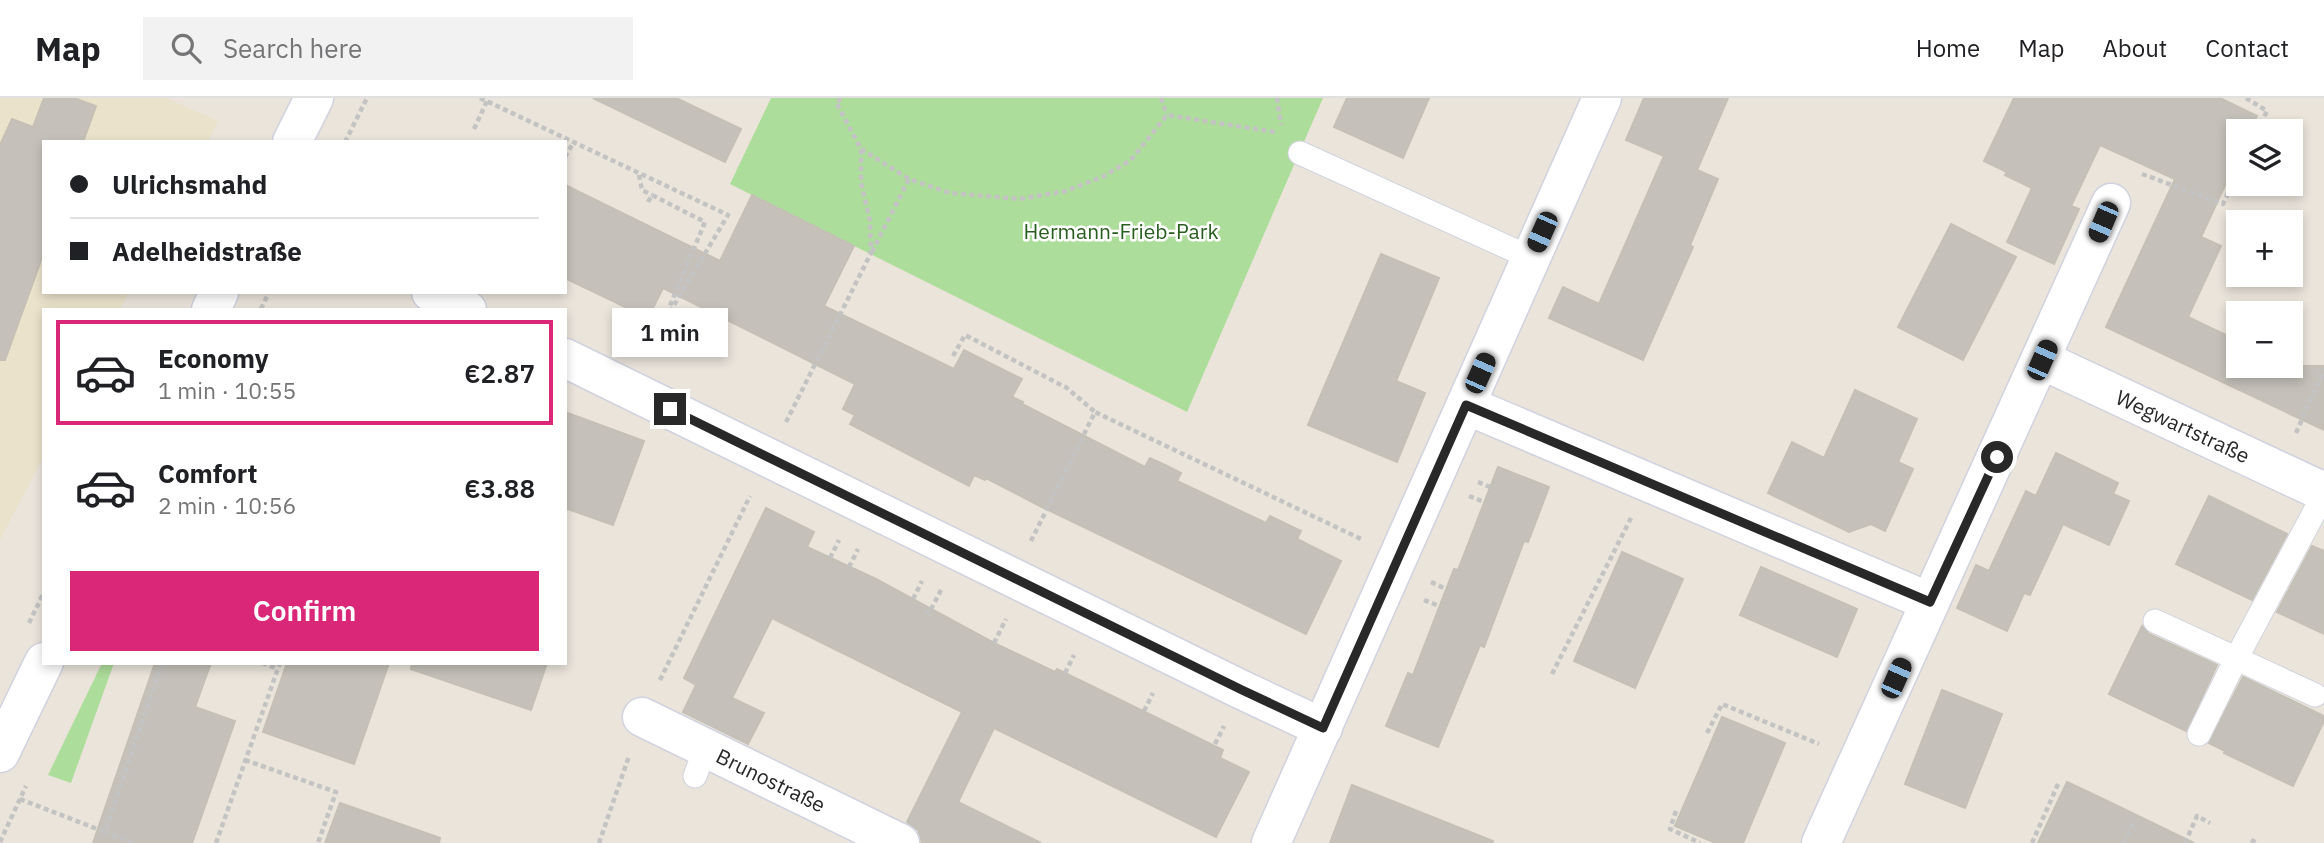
<!DOCTYPE html>
<meta charset="utf-8">
<style>
:root{--surface:#fff;--page:#f2f2f2;--text:#202124;--muted:#757577;--line:#e0e0e0;--accent:#db2777}
body{margin:0;font-family:"IBM Plex Sans",sans-serif;background:var(--page);color:var(--text);height:100vh;display:flex;flex-direction:column;font-size:26px;white-space:nowrap}
*{box-sizing:border-box;margin:0}
p{font-size:23px;color:var(--muted)}
.icon{flex:none;width:38px;height:38px;fill:none;stroke:currentColor;stroke-width:2;stroke-linecap:round;stroke-linejoin:round}
.map{position:relative;flex:1;overflow:hidden}
.side{position:absolute;left:42px;top:210px;width:525px;height:357px;display:flex;flex-direction:column;background:var(--surface);border-radius:0px;box-shadow:0 4px 10px #0003}
.side>*{flex:none}
.top-card{position:absolute;left:42px;top:42px;width:525px;height:154px;border-radius:0px;box-shadow:0 4px 10px #0003;display:grid;align-content:center;height:154px;padding:0 28px;background:var(--surface)}
.tools{position:absolute;left:2226px;top:21px;display:grid;gap:14px}
.tools a{display:grid;place-items:center;width:77px;height:77px;border-radius:0px;background:var(--surface);box-shadow:0 4px 10px #0003;font-size:35px}
.end{position:absolute;width:32px;height:32px;margin:-16px;border:9px solid #282828;background:#fff;box-shadow:0 0 0 4px #fff}
.from{border-radius:50%}
.bubble{position:absolute;height:49px;border-radius:0px;background:var(--surface);box-shadow:0 4px 10px #0003;font-size:23px;font-weight:600;line-height:49px;text-align:center}
.car{position:absolute;width:21px;height:42px;margin:-21px -10px;border-radius:9px;box-shadow:0 0 5px 2px #0007;background:linear-gradient(#222 24%,#8ab4d8 0 40%,#222 0 76%,#8ab4d8 0 86%,#222 0)}
.top-card b{display:flex;align-items:center;gap:24px;height:66px;font-size:26px}
.top-card b+b{border-top:2px solid var(--line)}
.top-card i{width:18px;height:18px;background:var(--text)}
ul{padding:12px 0 0;list-style:none}
li{display:flex;align-items:center;gap:21px;height:105px;margin:0 14px 10px;padding:0 14px;border:4px solid transparent;border-radius:0px}
li div{flex:1}
li b{display:block;font-size:26px}
li em{font-style:normal;font-weight:600}
li.current{border-color:var(--accent)}
li>.icon{width:63px;height:63px;stroke-width:1.5}
.primary-button{display:flex;gap:14px;margin-top:auto;padding:14px 28px}
.primary-button a{flex:1;height:80px;border-radius:0px;background:var(--accent);color:#fff;font-size:28px;font-weight:600;line-height:80px;text-align:center}
header{display:flex;align-items:center;gap:42px;box-sizing:border-box;height:98px;padding:0 35px;background:var(--surface);border-bottom:2px solid var(--line)}
header strong{font-size:33px}
nav{display:flex;gap:38px;margin-inline-start:auto;font-size:24px}
.search{width:490px;height:63px;background:var(--page);display:flex;align-items:center;gap:18px;box-sizing:border-box;padding:0 24px;border-radius:0px;color:var(--muted);font-size:26px}
.map>svg:first-child{display:block}
.education{fill:#ebe2cb}
.green{fill:#addd9a}
.building{fill:#c5c1ba;stroke:#c5c0b5;stroke-width:2}
.lines{fill:none;stroke-linecap:round;stroke-linejoin:round}
.lane-casing{stroke:#d0d2e0;stroke-width:25}
.street-casing{stroke:#d0d2e0;stroke-width:41}
.secondary-casing{stroke:#d0d2e0;stroke-width:41}
.path{stroke:#c3c3c3;stroke-width:4.5;stroke-dasharray:5 3.5;stroke-linecap:butt}
.lane{stroke:#fff;stroke-width:23}
.street{stroke:#fff;stroke-width:38}
.secondary{stroke:#fff;stroke-width:38}
.route{stroke:#282828;stroke-width:9}
.labels{text-anchor:middle;dominant-baseline:central;stroke-width:5;stroke-linejoin:round;paint-order:stroke}
.park-label{font-size:21px;fill:#285f1e;stroke:#fff}
.street-label{font-size:21px;fill:#282828;stroke:#fff}
</style>
<header>
<strong>Map</strong>
<div class="search"><svg class="icon" aria-label="search" viewBox="0 0 24 24"><circle cx="10" cy="10" r="6"/><path d="M15 15l6 6"/></svg>Search here</div>
<nav><a>Home</a><a>Map</a><a>About</a><a>Contact</a></nav>
</header>
<div class="map">
<svg width="2324" height="745" viewBox="0 0 2324 745">
<rect width="100%" height="100%" fill="#eae4db"/>
<!-- education -->
<path class="education" d="M0,0H166L218,23L208,44H44V194H129L120,212H44V358L0,442Z"/>
<!-- green -->
<g class="green">
<path d="M771,0H1323L1187,314L730,86Z"/>
<path d="M102,565H114L71,685L48,677Z"/>
</g>
<!-- building -->
<g class="building">
<path d="M44,0H74L96,8L83,44H44V154L5,262H0V47L12,21L33,29Z"/>
<path d="M593,0H676L741,31L725,64Z"/>
<path d="M1347,0H1429L1403,60L1334,29Z"/>
<path d="M1644,0H1728L1697,72L1718,81L1690,147L1693,149L1643,262L1549,220L1563,189L1599,206L1664,58L1626,42Z"/>
<path d="M2014,0H2220L2257,18L2250,33H2238V59L2201,139L2221,148L2188,219L2238,243V268H2324V332L2106,229L2175,81L2100,47L2071,108L2079,111L2054,166L2007,144L2032,90L2005,77L2007,74L1984,63Z"/>
<path d="M565,87L720,163L752,97L854,148L824,208L954,271L964,252L1022,281L1012,299L1023,304L1022,306L1145,369L1150,360L1165,367L1181,375L1177,383L1266,425L1270,418L1301,433L1297,441L1341,463L1306,536L1042,409L986,380L985,382L974,377L969,388L850,326L855,317L843,311L855,286L663,190L648,220L565,180Z"/>
<path d="M1951,126L2016,159L1963,262L1898,229Z"/>
<path d="M1381,156L1439,180L1396,283L1425,295L1397,364L1308,327Z"/>
<path d="M1855,292L1917,321L1898,364L1913,371L1885,433L1871,426L1849,434L1768,395L1792,344L1824,360Z"/>
<path d="M565,314L644,343L613,427L565,410Z"/>
<path d="M2056,355L2118,385L2113,396L2129,403L2109,447L2063,426L2030,497L2024,495L2007,533L1957,510L1976,467L1989,473L2026,393L2036,398Z"/>
<path d="M1498,369L1549,389L1528,444L1524,443L1484,549L1480,547L1438,649L1386,628L1408,575L1413,577L1454,471L1458,472Z"/>
<path d="M2209,398L2287,436L2252,502L2176,466Z"/>
<path d="M766,410L814,434L807,449L876,481L994,545L1055,574L1057,571L1223,652L1220,660L1249,674L1216,739L994,630L958,704L1041,745H922L918,732L907,724L962,614L772,520L732,600L764,615L748,646L683,614L696,587L684,580Z"/>
<path d="M2312,448L2324,453V536L2277,514Z"/>
<path d="M1622,454L1683,481L1635,590L1574,563Z"/>
<path d="M1761,469L1857,511L1837,559L1740,517Z"/>
<path d="M2142,528L2149,536L2217,567L2186,633L2109,596Z"/>
<path d="M155,565H211L195,609L235,623L192,745H93Z"/>
<path d="M287,565H389L354,666L263,634Z"/>
<path d="M412,565H547L531,612L411,571Z"/>
<path d="M2243,579L2324,618V623L2293,688L2224,655L2225,653L2209,645Z"/>
<path d="M1942,592L2002,616L1965,710L1905,686Z"/>
<path d="M1722,619L1785,645L1743,745H1716L1675,728Z"/>
<path d="M2067,684L2101,700L2194,745H2038Z"/>
<path d="M1352,687L1493,743L1492,745H1330Z"/>
<path d="M340,705L440,740L439,745H325Z"/>
</g>
<g class="lines">
<defs>
<g id="lane">
<path d="M1300,55L1531,160"/>
<path d="M2155,523L2315,597"/>
<path d="M2199,636L2236,561L2324,396"/>
<path d="M695,678L706,649"/>
</g>
<g id="street">
<path d="M431,194L467,212"/>
<path d="M565,260L1242,592L1323,630"/>
<path d="M2042,262L2324,394"/>
<path d="M1466,307L1930,504"/>
<path d="M642,619L900,745"/>
<path d="M1271,745L1602,0"/>
<path d="M1821,745L2111,105"/>
</g>
<g id="secondary">
<path d="M292,44L314,0"/>
<path d="M211,212L219,194"/>
<path d="M0,655L44,564"/>
</g>
</defs>
<!-- lane casing -->
<use href="#lane" class="lane-casing"/>
<!-- street casing -->
<use href="#street" class="street-casing"/>
<!-- secondary casing -->
<use href="#secondary" class="secondary-casing"/>
<!-- path -->
<g class="path">
<path d="M480,0L728,117L664,224L648,255"/>
<path d="M1161,0L1167,17"/>
<path d="M1277,0L1281,27"/>
<path d="M2246,0L2267,13L2257,33"/>
<path d="M474,31L487,3"/>
<path d="M345,44L367,0"/>
<path d="M861,51L909,81"/>
<path d="M565,59L573,45"/>
<path d="M2142,76L2223,106L2238,74"/>
<path d="M639,77L642,92L652,97"/>
<path d="M648,104L652,97L705,124L669,210"/>
<path d="M872,154L909,81L950,95L1020,101L1066,93L1102,79L1131,62L1167,17L1275,34"/>
<path d="M261,211L269,194"/>
<path d="M953,258L965,237L1067,290L1095,314"/>
<path d="M786,324L871,155L870,123L861,85V51L836,4L844,0"/>
<path d="M2296,335L2324,271"/>
<path d="M1478,384L1490,389"/>
<path d="M1469,398L1484,404"/>
<path d="M1031,443L1095,314L1361,441"/>
<path d="M830,460L839,442"/>
<path d="M849,469L858,451"/>
<path d="M1431,484L1446,491"/>
<path d="M913,501L922,483"/>
<path d="M1424,502L1439,508"/>
<path d="M925,513L929,515L941,492"/>
<path d="M29,525L44,494"/>
<path d="M994,545L1006,521"/>
<path d="M262,565L278,571"/>
<path d="M1065,575L1074,557"/>
<path d="M1552,576L1631,420"/>
<path d="M660,582L750,398"/>
<path d="M1144,613L1153,595"/>
<path d="M1707,635L1722,606L1819,646"/>
<path d="M1215,646L1224,628"/>
<path d="M245,662L336,694L318,745"/>
<path d="M20,701L105,734"/>
<path d="M1676,713L1670,731L1700,745"/>
<path d="M2251,742L2257,745"/>
<path d="M0,744L26,688"/>
<path d="M133,745L105,734L162,565"/>
<path d="M216,745L280,565"/>
<path d="M599,745L629,658"/>
<path d="M2032,745L2058,686"/>
<path d="M2124,745L2135,720"/>
<path d="M2185,745L2197,718L2210,725"/>
</g>
<!-- lane -->
<use href="#lane" class="lane"/>
<!-- street -->
<use href="#street" class="street"/>
<!-- secondary -->
<use href="#secondary" class="secondary"/>
</g>
<g class="lines">
<!-- route -->
<path class="route" d="M670,311L1242,592L1323,630L1466,307L1930,504L1997,359"/>
</g>
<g class="labels">
<!-- park labels -->
<g class="park-label">
<text x="1121" y="133">Hermann-Frieb-Park</text>
</g>
<!-- street labels -->
<g class="street-label">
<text transform="translate(2183 328) rotate(25)">Wegwartstraße</text>
<text transform="translate(771 682) rotate(26)">Brunostraße</text>
</g>
</g>
</svg>
<div class="tools">
<a><svg class="icon" aria-label="layers" viewBox="0 0 24 24"><path d="M12 4l9 5-9 5-9-5zM3 14l9 5 9-5"/></svg></a>
<a>+</a>
<a>−</a>
</div>
<i class="end from" style="left:1997px;top:359px"></i>
<i class="end" style="left:670px;top:311px"></i>
<div class="bubble" style="left:612px;top:210px;width:116px">1 min</div>
<i class="car" style="left:2103px;top:124px;rotate:203deg"></i>
<i class="car" style="left:1542px;top:134px;rotate:204deg"></i>
<i class="car" style="left:2042px;top:262px;rotate:24deg"></i>
<i class="car" style="left:1480px;top:275px;rotate:24deg"></i>
<i class="car" style="left:1896px;top:580px;rotate:24deg"></i>
<div class="top-card">
<b><i class="from"></i>Ulrichsmahd</b>
<b><i></i>Adelheidstraße</b>
</div>
<section class="side">
<ul>
<li class="current"><svg class="icon" aria-label="car" viewBox="0 0 24 24"><path d="M5 17H2v-5l4-1 3-4h7l3 4 3 1v5h-3M9 17h6M6 11h13"/><circle cx="7" cy="17" r="2"/><circle cx="17" cy="17" r="2"/></svg><div><b>Economy</b><p>1 min · 10:55</p></div><em>€2.87</em></li>
<li><svg class="icon" aria-label="car" viewBox="0 0 24 24"><path d="M5 17H2v-5l4-1 3-4h7l3 4 3 1v5h-3M9 17h6M6 11h13"/><circle cx="7" cy="17" r="2"/><circle cx="17" cy="17" r="2"/></svg><div><b>Comfort</b><p>2 min · 10:56</p></div><em>€3.88</em></li>
</ul>
<div class="primary-button"><a>Confirm</a></div>
</section>
</div>
